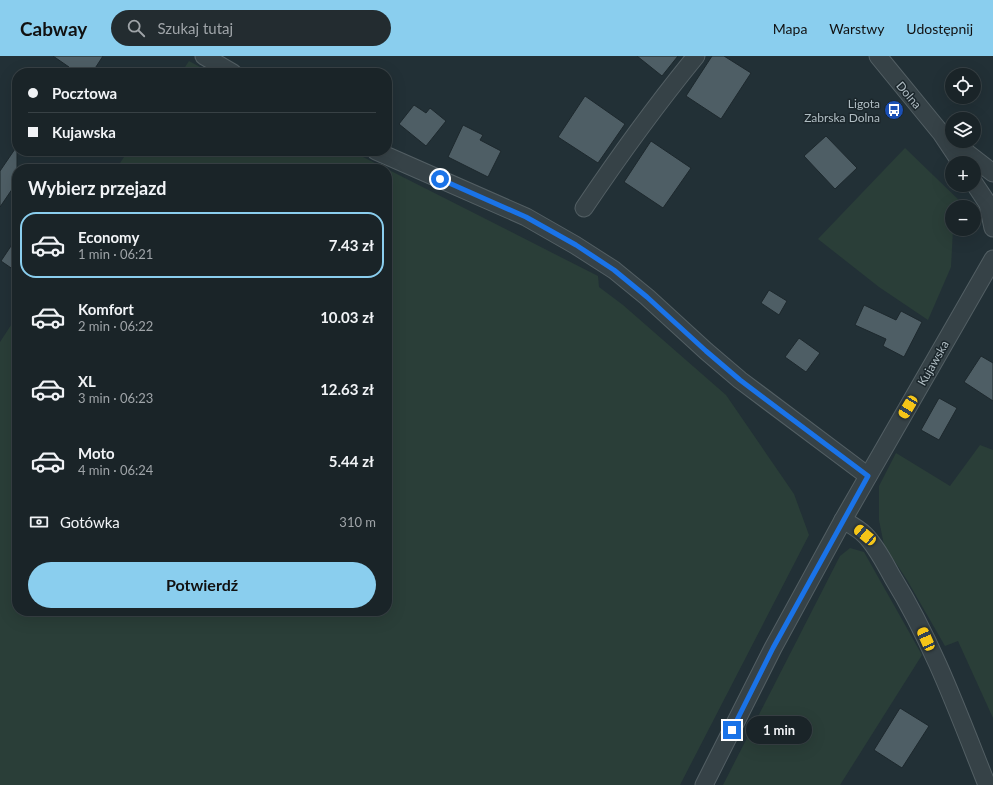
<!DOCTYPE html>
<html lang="pl">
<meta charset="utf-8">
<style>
:root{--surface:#1a2428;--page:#232c30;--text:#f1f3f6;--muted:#9fa4a8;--line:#384145;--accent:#8aceee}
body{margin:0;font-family:Lato,sans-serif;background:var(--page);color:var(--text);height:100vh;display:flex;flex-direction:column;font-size:15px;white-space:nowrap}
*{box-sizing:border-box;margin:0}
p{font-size:13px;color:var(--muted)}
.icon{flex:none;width:22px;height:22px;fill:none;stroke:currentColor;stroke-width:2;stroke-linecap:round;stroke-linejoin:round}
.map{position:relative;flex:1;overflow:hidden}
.details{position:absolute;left:12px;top:108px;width:380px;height:452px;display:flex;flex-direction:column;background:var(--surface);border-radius:16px;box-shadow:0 4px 16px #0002,0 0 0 1px var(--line)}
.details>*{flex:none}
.top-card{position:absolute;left:12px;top:12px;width:380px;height:88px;border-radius:16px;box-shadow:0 4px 16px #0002,0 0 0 1px var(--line);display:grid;align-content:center;height:88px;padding:0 16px;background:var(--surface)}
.fabs{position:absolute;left:945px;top:12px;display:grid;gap:8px}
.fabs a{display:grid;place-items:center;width:36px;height:36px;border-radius:50%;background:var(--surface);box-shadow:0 4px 16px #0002,0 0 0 1px var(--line);font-size:20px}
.end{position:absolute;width:18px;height:18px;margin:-9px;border:5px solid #1a73e8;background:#fff;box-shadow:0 0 0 2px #fff}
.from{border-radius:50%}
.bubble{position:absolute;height:28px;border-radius:14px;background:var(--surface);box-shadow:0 4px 16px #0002,0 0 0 1px var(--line);font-size:13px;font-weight:700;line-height:28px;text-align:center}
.car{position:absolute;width:12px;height:24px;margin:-12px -6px;border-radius:5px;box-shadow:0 0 3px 1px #0007;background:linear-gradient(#f5c518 24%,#345 0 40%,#f5c518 0 76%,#345 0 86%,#f5c518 0)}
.top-card b{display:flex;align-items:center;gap:14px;height:38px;font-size:15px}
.top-card b+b{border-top:1px solid var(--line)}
.top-card i{width:10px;height:10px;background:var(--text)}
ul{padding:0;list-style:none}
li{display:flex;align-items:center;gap:12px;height:66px;margin:0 8px 6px;padding:0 8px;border:2px solid transparent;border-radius:16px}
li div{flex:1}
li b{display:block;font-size:15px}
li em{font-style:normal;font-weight:700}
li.on{border-color:var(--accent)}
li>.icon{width:36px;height:36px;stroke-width:1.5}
h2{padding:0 16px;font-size:18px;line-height:48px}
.pay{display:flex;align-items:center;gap:10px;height:44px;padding:0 16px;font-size:15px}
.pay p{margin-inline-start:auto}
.action{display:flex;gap:8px;margin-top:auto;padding:8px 16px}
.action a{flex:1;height:46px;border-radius:24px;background:var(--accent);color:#111;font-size:16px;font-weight:700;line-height:46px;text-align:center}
header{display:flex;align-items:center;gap:24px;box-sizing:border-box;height:56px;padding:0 20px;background:var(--accent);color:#111}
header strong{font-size:19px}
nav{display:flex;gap:22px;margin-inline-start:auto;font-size:14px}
.search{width:280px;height:36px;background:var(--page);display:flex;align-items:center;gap:10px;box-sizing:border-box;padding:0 14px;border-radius:22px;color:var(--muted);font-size:15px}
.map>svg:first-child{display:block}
.green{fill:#2a3e38}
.building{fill:#4e5e65;stroke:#1d282d}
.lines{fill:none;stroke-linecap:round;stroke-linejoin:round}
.minor-casing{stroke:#535f64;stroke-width:19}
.minor{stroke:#364247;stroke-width:17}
.route{stroke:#1a73e8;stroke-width:5}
.labels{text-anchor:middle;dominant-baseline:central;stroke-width:3;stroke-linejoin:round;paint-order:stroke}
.street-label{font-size:12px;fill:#b0bdc3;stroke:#1b262b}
.poi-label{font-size:12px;fill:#b0bdc3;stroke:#1b262b;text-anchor:end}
</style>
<header>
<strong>Cabway</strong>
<div class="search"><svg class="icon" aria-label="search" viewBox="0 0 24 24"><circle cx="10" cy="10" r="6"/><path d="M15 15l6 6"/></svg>Szukaj tutaj</div>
<nav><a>Mapa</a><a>Warstwy</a><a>Udostępnij</a></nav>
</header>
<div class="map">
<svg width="993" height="729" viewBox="0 0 993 729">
<rect width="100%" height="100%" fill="#223036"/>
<!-- green -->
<g class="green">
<path d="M189,5L211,17H181Z"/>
<path d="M905,92L964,149L963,151H952L953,173L951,211L928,264L879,231L818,183Z"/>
<path d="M128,95H351L387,113H116Z"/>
<path d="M387,113L598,220L599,231L623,249L726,339L794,438L809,479L680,729H0V286L17,260V555H387Z"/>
<path d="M980,389L993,394V662L958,585L945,590L907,524L884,489L879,464V430L896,397L950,430Z"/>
<path d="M850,492L864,496L922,599L840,729H723L840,500Z"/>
</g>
<!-- building -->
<g class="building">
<path d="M53,0H103L92,17H65L69,11Z"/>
<path d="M637,0H678L662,20Z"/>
<path d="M712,0H724L751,17L721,63L686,40Z"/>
<path d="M585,40L625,68L598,107L558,81Z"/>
<path d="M414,49L426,57L430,52L446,65L426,90L399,68Z"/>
<path d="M463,69L483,79L480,84L501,95L488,121L448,101Z"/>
<path d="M826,80L857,112L835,133L804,100Z"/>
<path d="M651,85L691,112L663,152L624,126Z"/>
<path d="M17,90V126L0,151V115Z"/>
<path d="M17,181V216L1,205Z"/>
<path d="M769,234L787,245L779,259L761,247Z"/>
<path d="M864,249L896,264L901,255L922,266L904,301L883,290L886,283L855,269Z"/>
<path d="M799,282L820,297L806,316L785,301Z"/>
<path d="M981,300L993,307V345L964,326Z"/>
<path d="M939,342L957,352L939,384L921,374Z"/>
<path d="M900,652L929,670L902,712L874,694Z"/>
</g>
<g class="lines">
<defs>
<g id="minor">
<path d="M204,0L233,17"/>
<path d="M878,0L941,77L961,107"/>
<path d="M953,86L993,117"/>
<path d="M376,95L526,161L575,189L614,214L647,241L706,295L740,324L868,420"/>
<path d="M974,127L988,148L993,172"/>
<path d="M584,152C619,100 656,49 696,0"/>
<path d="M843,464C850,468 859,473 865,479C877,491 885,508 893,522C933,587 959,659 987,729"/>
<path d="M704,729L773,592L843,464L993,203"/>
</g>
</defs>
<!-- minor casing -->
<use href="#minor" class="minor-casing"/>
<!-- minor -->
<use href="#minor" class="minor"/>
</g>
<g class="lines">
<!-- route -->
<path class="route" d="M440,123L526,161L576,189L614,214L647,241L706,295L740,324L868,420L773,592L732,674"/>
</g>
<!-- icons -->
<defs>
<symbol id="bus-disc" viewBox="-11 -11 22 22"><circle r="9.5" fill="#1a4fb4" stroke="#1b262b"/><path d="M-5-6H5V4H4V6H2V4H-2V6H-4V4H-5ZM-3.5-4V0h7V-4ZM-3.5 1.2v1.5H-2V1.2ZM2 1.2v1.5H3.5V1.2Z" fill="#fff"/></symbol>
</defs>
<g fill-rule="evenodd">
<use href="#bus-disc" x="883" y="43" width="22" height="22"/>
</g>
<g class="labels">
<!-- street labels -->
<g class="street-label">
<text transform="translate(909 39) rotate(50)">Dolna</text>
<text transform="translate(933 307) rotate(-60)">Kujawska</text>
</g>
<!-- poi labels -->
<g class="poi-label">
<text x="880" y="47">Ligota<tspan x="880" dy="14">Zabrska Dolna</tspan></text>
</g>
</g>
</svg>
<div class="fabs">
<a><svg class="icon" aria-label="locate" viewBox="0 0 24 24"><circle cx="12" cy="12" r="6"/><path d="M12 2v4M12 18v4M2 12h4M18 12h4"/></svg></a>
<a><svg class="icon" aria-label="layers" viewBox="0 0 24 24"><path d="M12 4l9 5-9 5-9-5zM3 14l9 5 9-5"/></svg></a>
<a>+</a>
<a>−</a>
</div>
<i class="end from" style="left:440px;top:123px"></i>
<i class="end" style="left:732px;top:674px"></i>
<div class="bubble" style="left:746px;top:660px;width:66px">1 min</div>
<i class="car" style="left:908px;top:351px;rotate:211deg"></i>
<i class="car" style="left:865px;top:479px;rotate:310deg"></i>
<i class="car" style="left:926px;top:583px;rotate:336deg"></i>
<div class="top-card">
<b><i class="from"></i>Pocztowa</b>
<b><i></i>Kujawska</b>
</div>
<section class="details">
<h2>Wybierz przejazd</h2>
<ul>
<li class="on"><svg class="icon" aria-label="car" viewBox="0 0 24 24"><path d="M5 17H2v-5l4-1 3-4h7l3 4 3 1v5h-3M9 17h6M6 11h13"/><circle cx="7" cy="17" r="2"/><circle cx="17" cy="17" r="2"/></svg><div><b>Economy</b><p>1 min · 06:21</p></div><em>7.43 zł</em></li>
<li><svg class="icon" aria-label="car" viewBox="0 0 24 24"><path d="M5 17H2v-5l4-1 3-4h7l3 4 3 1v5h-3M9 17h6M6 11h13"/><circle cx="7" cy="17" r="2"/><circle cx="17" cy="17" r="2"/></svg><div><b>Komfort</b><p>2 min · 06:22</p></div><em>10.03 zł</em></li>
<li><svg class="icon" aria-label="car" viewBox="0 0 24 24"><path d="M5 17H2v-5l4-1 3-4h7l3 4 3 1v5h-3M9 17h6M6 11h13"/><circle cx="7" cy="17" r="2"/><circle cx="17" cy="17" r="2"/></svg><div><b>XL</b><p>3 min · 06:23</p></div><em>12.63 zł</em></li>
<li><svg class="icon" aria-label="car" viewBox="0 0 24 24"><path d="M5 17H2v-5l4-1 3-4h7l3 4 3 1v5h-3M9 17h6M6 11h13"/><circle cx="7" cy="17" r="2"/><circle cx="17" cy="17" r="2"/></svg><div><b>Moto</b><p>4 min · 06:24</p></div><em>5.44 zł</em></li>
</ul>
<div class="pay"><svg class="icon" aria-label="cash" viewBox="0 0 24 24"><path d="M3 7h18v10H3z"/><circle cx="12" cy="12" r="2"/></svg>Gotówka<p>310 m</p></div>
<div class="action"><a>Potwierdź</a></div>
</section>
</div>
